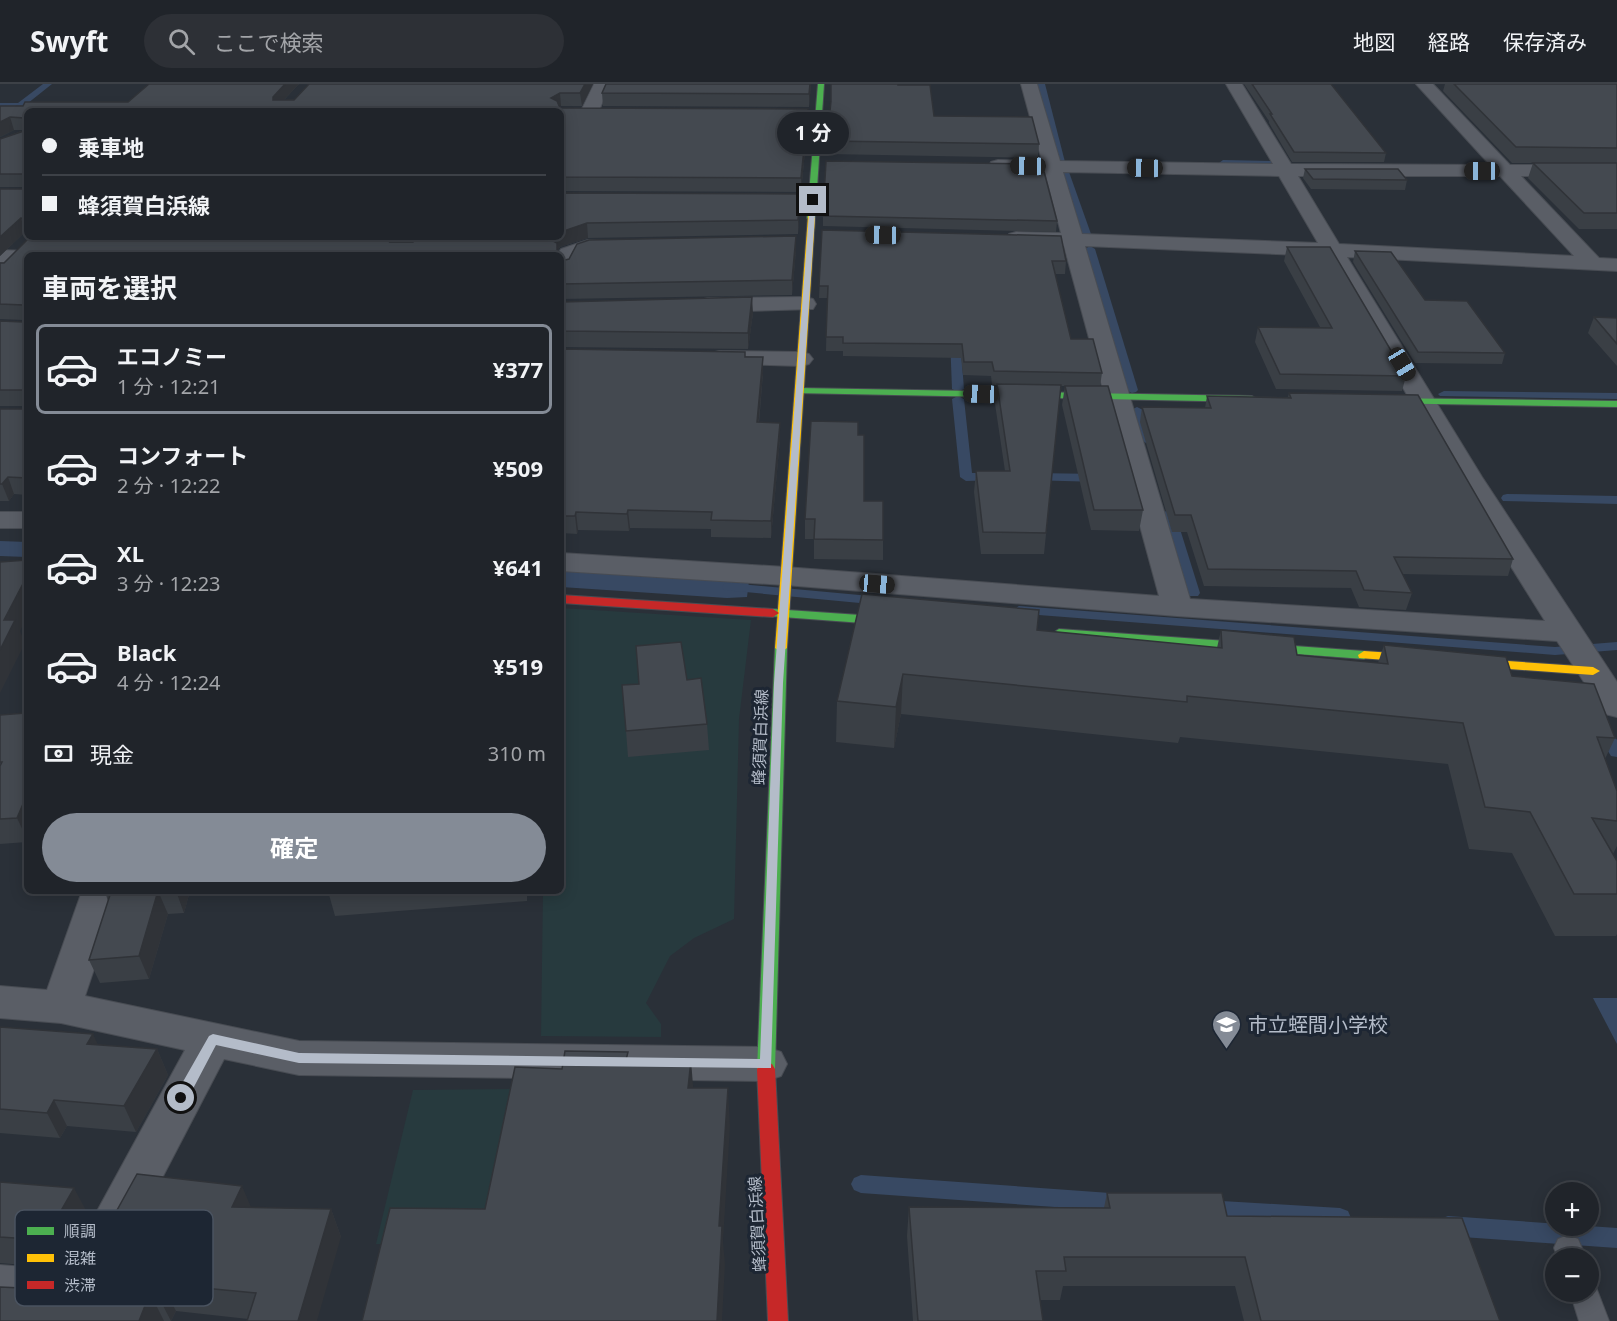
<!DOCTYPE html>
<html lang="ja">
<meta charset="utf-8">
<style>
:root{--surface:#20242a;--page:#2d3036;--text:#f1f3f6;--muted:#a2a4a8;--line:#3d4147;--accent:#848b96}
body{margin:0;font-family:"Noto Sans","Noto Sans JP",sans-serif;background:var(--page);color:var(--text);height:100vh;display:flex;flex-direction:column;font-size:22px;white-space:nowrap}
*{box-sizing:border-box;margin:0}
p{font-size:20px;color:var(--muted)}
.icon{flex:none;width:33px;height:33px;fill:none;stroke:currentColor;stroke-width:2;stroke-linecap:round;stroke-linejoin:round}
.map{position:relative;flex:1;overflow:hidden}
.panel{position:absolute;left:24px;top:168px;width:540px;height:642px;display:flex;flex-direction:column;background:var(--surface);border-radius:9px;box-shadow:0 3px 15px #0003,0 0 0 2px var(--line)}
.panel>*{flex:none}
.hud{position:absolute;left:24px;top:24px;width:540px;height:132px;border-radius:9px;box-shadow:0 3px 15px #0003,0 0 0 2px var(--line);display:grid;align-content:center;height:132px;padding:0 18px;background:var(--surface)}
.fabs{position:absolute;left:1545px;top:1098px;display:grid;gap:12px}
.fabs a{display:grid;place-items:center;width:54px;height:54px;border-radius:50%;background:var(--surface);box-shadow:0 3px 15px #0003,0 0 0 2px var(--line);font-size:30px}
.end{position:absolute;width:27px;height:27px;margin:-14px;border:8px solid #b4bcc9;background:#111;box-shadow:0 0 0 3px #111}
.from{border-radius:50%}
.bubble{position:absolute;height:42px;border-radius:21px;background:var(--surface);box-shadow:0 3px 15px #0003,0 0 0 2px var(--line);font-size:20px;font-weight:700;line-height:42px;text-align:center}
.car{position:absolute;width:18px;height:36px;margin:-18px -9px;border-radius:8px;box-shadow:0 0 4px 2px #0007;background:linear-gradient(#222 24%,#8ab4d8 0 40%,#222 0 76%,#8ab4d8 0 86%,#222 0)}
.hud b{display:flex;align-items:center;gap:21px;height:57px;font-size:22px}
.hud b+b{border-top:2px solid var(--line)}
.hud i{width:15px;height:15px;background:var(--text)}
ul{padding:0;list-style:none}
li{display:flex;align-items:center;gap:18px;height:90px;margin:0 12px 9px;padding:0 6px;border:3px solid transparent;border-radius:9px}
li div{flex:1}
li b{display:block;font-size:22px}
li em{font-style:normal;font-weight:700}
li.selected{border-color:var(--accent)}
li>.icon{width:54px;height:54px;stroke-width:1.5}
h2{padding:0 18px;font-size:27px;line-height:72px}
.pay{display:flex;align-items:center;gap:15px;height:66px;padding:0 18px;font-size:22px}
.pay p{margin-inline-start:auto}
.primary-button{display:flex;gap:12px;margin-top:auto;padding:12px 18px}
.primary-button a{flex:1;height:69px;border-radius:36px;background:var(--accent);color:#fff;font-size:24px;font-weight:700;line-height:69px;text-align:center}
header{display:flex;align-items:center;gap:36px;box-sizing:border-box;height:84px;padding:0 30px;background:var(--surface);border-bottom:2px solid var(--line)}
header strong{font-size:28px}
nav{display:flex;gap:33px;margin-inline-start:auto;font-size:21px}
.search{width:420px;height:54px;background:var(--page);display:flex;align-items:center;gap:15px;box-sizing:border-box;padding:0 21px;border-radius:33px;color:var(--muted);font-size:22px}
.map>svg:first-child{display:block}
.green{fill:#273a3e}
.water{fill:#384963}
.lines{fill:none;stroke-linecap:round;stroke-linejoin:round}
.stream{fill:#384963;fill-rule:evenodd}
.lane-casing{stroke:#484c53;stroke-width:2}
.street-casing{stroke:#484c53;stroke-width:2}
.fast-casing{stroke:#484c53;stroke-width:2}
.slow-casing{stroke:#484c53;stroke-width:2}
.jam-casing{stroke:#484c53;stroke-width:2}
.lane{fill:#5a5e66;fill-rule:evenodd}
.street{fill:#5a5e66;fill-rule:evenodd}
.fast{fill:#4caf50;fill-rule:evenodd}
.slow{fill:#ffc107;fill-rule:evenodd}
.jam{fill:#c62828;fill-rule:evenodd}
.wall{fill:#3a3f45}
.shaded-wall{fill:#303338}
.building{fill:#444950;stroke:#303338;stroke-width:1.5}
.route{fill:#b4bcc9}
.labels{text-anchor:middle;dominant-baseline:central;stroke-width:6;stroke-linejoin:round;paint-order:stroke}
.street-label{font-size:16px;fill:#b4bcc9;stroke:#1d2633}
.near-poi-label{font-size:20px;fill:#b4bcc9;stroke:#1d2633;text-anchor:start}
.key{fill:#1d2633;stroke:#4a5360;stroke-width:1.5}
.key-label{font-size:16px;fill:#b4bcc9}
</style>
<header>
<strong>Swyft</strong>
<div class="search"><svg class="icon" aria-label="search" viewBox="0 0 24 24"><circle cx="10" cy="10" r="6"/><path d="M15 15l6 6"/></svg>ここで検索</div>
<nav><a>地図</a><a>経路</a><a>保存済み</a></nav>
</header>
<div class="map">
<svg width="1617" height="1237" viewBox="0 0 1617 1237">
<rect width="100%" height="100%" fill="#2a3038"/>
<!-- green -->
<g class="green">
<path d="M561,524L751,536L739,635L734,835L694,854L670,872L646,919L661,940V953L541,952L543,807H561Z"/>
<path d="M520,1005L493,1160H376L413,1006Z"/>
</g>
<!-- water -->
<g class="water">
<path d="M0,457L27,458V473L0,472Z"/>
<path d="M561,484L749,497L747,513L727,514L561,503Z"/>
<path d="M1593,914H1617V960Z"/>
</g>
<g class="lines">
<!-- stream -->
<g class="stream">
<path d="M43,0H52L23,23H0V19H18Z"/>
<path d="M1037,0H1045L1065,78L1058,76Z"/>
<path d="M1223,76L1271,77L1275,80L1271,83L1220,81L1219,79Z"/>
<path d="M1062,86L1069,88L1091,150L1089,152L1081,150Z"/>
<path d="M1090,162L1095,165L1138,306L1136,308L1132,309L1126,306L1085,165Z"/>
<path d="M955,250L960,253L964,305L958,308L952,305L950,253Z"/>
<path d="M1444,307L1617,309V315L1440,312L1438,310Z"/>
<path d="M958,312L964,315L972,389H994L1000,393L998,396L966,397L960,393L952,315Z"/>
<path d="M1137,323L1143,326L1152,355L1150,357L1146,359L1140,355L1131,326Z"/>
<path d="M1033,389L1099,390L1105,394L1099,398L1029,396L1027,393Z"/>
<path d="M1507,410L1617,412V420L1503,417L1501,414L1503,411Z"/>
<path d="M1169,425L1175,429L1200,509L1198,512H1188L1186,509L1163,429Z"/>
<path d="M729,499L881,513L888,517L881,521L724,506L722,503L724,500Z"/>
<path d="M1019,522L1555,563L1617,558V566L1555,571L1014,529L1012,526Z"/>
<path d="M1601,638L1606,640L1617,656V673L1611,672L1593,643Z"/>
<path d="M861,1091L1124,1110L1131,1112L1135,1119L1131,1126L1124,1128L861,1109L854,1106L851,1100L854,1094Z"/>
<path d="M1205,1116L1340,1124L1348,1127L1351,1134L1348,1141L1340,1144L1205,1134L1197,1132L1194,1125L1197,1118Z"/>
<path d="M1448,1132L1617,1144V1164L1448,1152L1440,1149L1437,1142L1440,1135Z"/>
</g>
<defs>
<g id="lane">
<path d="M1568,1151L1578,1155L1586,1174H1558L1554,1164L1558,1155Z"/>
<path d="M1588,1196L1594,1198L1609,1237H1579L1570,1208H1588Z"/>
</g>
<g id="street">
<path d="M594,0H610L598,29L595,33H583L580,29Z"/>
<path d="M1021,0H1037L1060,77L1273,80L1226,0H1242L1291,80L1490,81L1416,0H1433L1510,81H1617V93L1521,92L1599,174L1617,175V187L1347,173L1482,393L1617,598V633L1605,630L1557,557L1177,532L785,501L561,487V469L785,483L1159,512L1064,162L1016,160L1009,158L1006,154L1009,150L1016,148L1061,149L1045,88H998L991,86L989,82L991,78L998,76L1042,77ZM1063,88L1279,92L1318,159L1082,150ZM1298,92H1500L1574,172L1339,160ZM1085,162L1326,172L1455,393L1545,537L1190,515Z"/>
<path d="M405,153H425L414,171H394Z"/>
<path d="M588,156L624,158L627,162L624,166C608,170 593,167 577,173L569,189L561,190V171H557L561,165Z"/>
<path d="M0,166L27,167L36,171H27V179L0,178Z"/>
<path d="M805,213L813,215L816,220L813,225L708,228L700,226L697,221L700,216L708,214Z"/>
<path d="M719,267L801,268L809,270L813,275L809,280L801,282L711,279L707,274L711,269Z"/>
<rect x="0" y="428" width="27" height="16"/>
<path d="M82,807H120L85,912L299,957L766,963L781,968L787,980L781,992L766,997L299,991L224,975L136,1144L119,1150L102,1144L96,1129L185,966L61,939L0,934V902L47,906Z"/>
<path d="M0,1181L74,1187L91,1194L98,1210L91,1226L74,1233L0,1227Z"/>
</g>
<g id="fast">
<path d="M818,0H824L815,134L811,136L807,134Z"/>
<path d="M799,304L1252,312L1257,315L1252,318L795,309V305Z"/>
<path d="M1376,314L1617,317V323L1372,319L1371,317Z"/>
<path d="M773,525L903,534L909,538L903,542L769,532L767,529L769,526Z"/>
<path d="M1059,545L1364,567L1370,571L1364,575L1054,552L1053,549Z"/>
<path d="M781,560L787,564L775,985L772,990L766,992L760,990L757,985L775,564Z"/>
</g>
<g id="slow">
<path d="M808,132L815,134L787,564L781,568L775,564Z"/>
<path d="M1364,567L1593,583L1600,587L1593,591L1359,574L1358,571Z"/>
</g>
<g id="jam">
<path d="M561,511L773,525L779,529L773,533L561,519Z"/>
<path d="M766,978L772,980L775,985L788,1237H768L757,985L760,980Z"/>
</g>
</defs>
<!-- lane casing -->
<use href="#lane" class="lane-casing"/>
<!-- street casing -->
<use href="#street" class="street-casing"/>
<!-- fast casing -->
<use href="#fast" class="fast-casing"/>
<!-- slow casing -->
<use href="#slow" class="slow-casing"/>
<!-- jam casing -->
<use href="#jam" class="jam-casing"/>
<!-- lane -->
<use href="#lane" class="lane"/>
<!-- street -->
<use href="#street" class="street"/>
<!-- fast -->
<use href="#fast" class="fast"/>
<!-- slow -->
<use href="#slow" class="slow"/>
<!-- jam -->
<use href="#jam" class="jam"/>
</g>
<!-- wall -->
<g class="wall">
<path d="M149,0H299L284,16L593,0L582,22H561L559,23L560,24L808,37L801,108L561,107V27H27V149L25,148L0,172V105H24V103H0V55L24,46H14L0,53V22L128,18Z"/>
<path d="M606,0H811L809,23L603,22L602,9Z"/>
<path d="M1244,0H1331L1386,69L1384,78H1292L1269,39V37Z"/>
<path d="M1445,0H1617V145H1579L1528,94L1533,79H1512L1443,7Z"/>
<path d="M898,1L934,32L1039,60L1038,74L827,70V57Z"/>
<path d="M1305,85L1407,96L1405,106L1311,105L1303,94Z"/>
<path d="M561,109L800,110V124L798,150L588,154L560,163L558,166L559,171H27V411L14,410L9,417H0V325H23V322H0V237L23,238V236L0,235V179H4L30,153H402L400,158H413Z"/>
<path d="M823,132L1057,137L1056,148L823,142Z"/>
<path d="M822,146L1066,177L1065,190H1055L1071,255L1102,289L1100,302L1143,426L1139,447L1091,446L1062,321L1065,302H1061L1044,470H981L974,408L976,387H1005L995,320L997,301H992L991,292L963,291L961,274L843,272V267H826L827,214H819Z"/>
<path d="M796,152V166L792,211L561,215V177Z"/>
<path d="M1287,163L1406,292L1402,307L1276,305L1255,258L1258,243H1320L1284,177Z"/>
<path d="M1355,167L1425,216L1505,269L1502,280L1415,279L1353,178Z"/>
<path d="M561,218L753,229L748,265L561,263Z"/>
<path d="M1594,233L1617,234V282L1588,249Z"/>
<path d="M561,265L763,273V289L759,339L780,355L771,454L711,453V445L630,444L629,447L578,446L577,450L561,449Z"/>
<path d="M1289,309L1513,475L1508,492L1402,490L1412,509L1406,526L1359,523L1351,504L1204,502L1187,448H1172L1140,338L1142,323L1205,324L1207,312L1288,313Z"/>
<path d="M858,351L864,417L883,456V476L814,475V455H805V435Z"/>
<path d="M862,510L1037,546L1217,564L1221,546L1297,571L1378,579L1384,561L1512,592L1615,654L1605,675L1617,707V762L1613,770L1617,777V850L1616,852H1555L1512,769L1469,765L1448,680L1180,653L1178,659L901,630L894,664L836,658L837,617Z"/>
<path d="M27,624V758L0,760V631L25,629Z"/>
<path d="M707,640L709,666L628,673L626,647Z"/>
<path d="M107,807H190L184,829L168,830L149,895L100,899L89,876L108,817L106,811Z"/>
<path d="M328,807H527V817L335,832Z"/>
<path d="M0,943L98,961L157,965L168,991L136,1048L67,1042L60,1054L0,1049Z"/>
<path d="M0,1098L89,1132L60,1184L0,1179Z"/>
<path d="M1107,1109L1227,1132L1500,1237H1244L1235,1202H1063L1060,1216H1040L1043,1237H913L907,1152L909,1123L1104,1124Z"/>
<path d="M251,1124L331,1125L341,1153L248,1235L176,1227L171,1237H0L25,1212L73,1211Z"/>
</g>
<!-- shaded-wall -->
<g class="shaded-wall">
<path d="M285,0H299L275,25V27L273,13Z"/>
<path d="M585,0H593L582,22L580,9Z"/>
<path d="M810,0H811L809,23V10Z"/>
<path d="M560,9L561,22L552,26L551,14Z"/>
<path d="M808,25V37L801,108V94Z"/>
<path d="M10,33L14,46L0,53V38Z"/>
<path d="M800,110V124L798,150V136Z"/>
<path d="M21,134L25,148L0,172V153Z"/>
<path d="M587,139L588,154L560,163L558,166L559,171H557L553,157L556,153H561V148Z"/>
<path d="M796,152V166L792,211V196Z"/>
<path d="M393,153H402L393,171L390,158Z"/>
<path d="M752,213L753,229L748,265V249Z"/>
<path d="M763,273V289L757,355V338Z"/>
<path d="M780,339V355L771,454V437Z"/>
<path d="M8,393L14,410L9,417L2,400Z"/>
<path d="M628,426L630,444L629,447L627,430Z"/>
<path d="M576,428L578,446L577,450L575,432Z"/>
<path d="M27,492V533L20,547L25,559L0,609V566L4,536Z"/>
<path d="M903,590L901,630L894,664L896,623Z"/>
<path d="M26,713L27,716V755L17,734Z"/>
<path d="M158,807L168,830L149,895L139,872Z"/>
<path d="M176,807H190L184,829Z"/>
<path d="M93,950L105,976L87,960Z"/>
<path d="M157,965L168,991L136,1048L124,1022Z"/>
<path d="M691,976L694,1014L688,1004Z"/>
<path d="M728,1004L730,1043L723,1157L725,1180L722,1237H717L719,1142Z"/>
<path d="M54,1016L67,1042L60,1054L47,1029Z"/>
<path d="M242,1102L254,1130L232,1123Z"/>
<path d="M74,1104L89,1132L60,1184L44,1156Z"/>
<path d="M331,1125L341,1153L317,1237H298Z"/>
<path d="M162,1200L176,1227L171,1237L157,1210Z"/>
<path d="M21,1204L38,1232L19,1210Z"/>
<path d="M150,1209L164,1237H139Z"/>
</g>
<!-- building -->
<g class="building">
<path d="M149,0H285L273,13V16H294L309,0H585L580,9H560L551,14L557,17L560,24L808,25L801,94L561,93V27H27V136H24L21,134L0,153V105H24V90H0V55L24,47V34L10,33L0,38V22H23L25,18H128Z"/>
<path d="M606,0H810L809,10L602,9Z"/>
<path d="M831,0H898V1H930L934,32L1032,33L1039,60L827,57L831,17Z"/>
<path d="M1252,0H1331L1386,69L1294,68L1270,30H1272Z"/>
<path d="M1454,0H1617V64L1516,63Z"/>
<path d="M826,77L1042,80L1057,137L823,132Z"/>
<path d="M1533,79H1617V129H1584Z"/>
<path d="M1305,85H1398L1407,96L1313,95Z"/>
<path d="M561,109L800,110L798,136L587,139L561,148Z"/>
<path d="M822,146L1061,152L1066,177H1052L1071,255H1093L1102,289L994,287L992,278H964L962,260L843,259V253H826L828,202H819Z"/>
<path d="M796,152L792,196L561,200V177L569,175L577,160L589,156Z"/>
<path d="M30,153H393L390,158H413L416,153H556L553,157L557,159V171H27V394L8,393L2,400H0V325H23V306H0V237L23,238V221L0,220V179H4Z"/>
<path d="M1287,163H1330L1406,292L1280,290L1258,243L1332,244Z"/>
<path d="M1355,167L1391,168L1425,216L1467,217L1505,269L1418,268Z"/>
<path d="M752,213L748,249L561,247V218Z"/>
<path d="M1594,233L1617,234V260Z"/>
<path d="M561,265L745,268V273H763L757,338L780,339L771,437L711,436L712,428L628,426L627,430L576,428L575,432H561Z"/>
<path d="M997,300L1061,301L1046,449L983,448L976,387H1010Z"/>
<path d="M1065,302H1108L1143,426H1094Z"/>
<path d="M1289,309L1418,311L1513,475L1394,473L1412,509L1364,506L1356,487L1208,485L1191,431H1175L1142,323L1211,324L1207,312L1291,314Z"/>
<path d="M811,337L858,338V351H864V417H883V456L814,455L815,435H805Z"/>
<path d="M27,476V492L4,536H15L0,566V478Z"/>
<path d="M862,510L1039,526L1037,546L1222,564L1221,546L1294,553L1297,571L1388,580L1384,561L1506,573L1512,592L1594,600L1615,654L1597,653L1617,707V737L1592,734L1617,777V810H1574L1530,728L1485,723L1463,639L1187,612V618L903,590L896,623L837,617Z"/>
<path d="M681,558L687,596L701,594L707,640L626,647L622,601L639,600L636,562Z"/>
<path d="M27,624V713H26L17,734L0,735V682L2,678H0V631L25,629Z"/>
<path d="M107,807H158L139,872L89,876L110,811H106Z"/>
<path d="M0,943L93,950L87,960L157,965L124,1022L54,1016L47,1029L0,1025Z"/>
<path d="M565,967L628,968L626,976H691L688,1004H728L719,1142H722L717,1237H362L390,1124L485,1125L515,983L562,985Z"/>
<path d="M137,1090L242,1102L232,1123L331,1125L298,1237H247L256,1209L162,1200L157,1210L150,1209L139,1237H0V1203L21,1204L19,1210L21,1212L73,1211L80,1193Z"/>
<path d="M0,1098L74,1104L44,1156L0,1153Z"/>
<path d="M1107,1109H1222L1227,1132L1462,1134L1500,1237H1261L1245,1173H1064L1066,1187H1036L1043,1237H918L909,1123L1110,1124Z"/>
</g>
<!-- route -->
<path class="route" d="M813,114L816,116L783,599L771,984L299,979L216,961L186,1018H176L175,1014L176,1010L209,952L213,950L299,969L760,975L774,599L810,116Z"/>
<!-- icons -->
<defs>
<symbol id="school-pin" viewBox="-11 -11 22 30"><path d="M0 17L-7.5 6A9.5 9.5 0 1 1 7.5 6Z" fill="#848b96" stroke="#1d2633"/><path d="M0-5L7-2L0 1L-7-2ZM-4 1L0 2.5L4 1V4Q0 6-4 4Z" fill="#fff"/></symbol>
</defs>
<g fill-rule="evenodd">
<use href="#school-pin" x="1210" y="924" width="33" height="45"/>
</g>
<g class="labels">
<!-- street labels -->
<g class="street-label">
<text transform="translate(760 653) rotate(-88)">蜂須賀白浜線</text>
<text transform="translate(757 1140) rotate(-93)">蜂須賀白浜線</text>
</g>
<!-- near-poi labels -->
<g class="near-poi-label">
<text x="1248" y="940">市立蛭間小学校</text>
</g>
</g>
<!-- legend -->
<rect x="15" y="1126" width="198" height="96" rx="9" class="key"/>
<rect x="27" y="1143" width="27" height="8" fill="#4caf50"/>
<rect x="27" y="1170" width="27" height="8" fill="#ffc107"/>
<rect x="27" y="1197" width="27" height="8" fill="#c62828"/>
<g class="key-label">
<text x="64" y="1153">順調</text>
<text x="64" y="1180">混雑</text>
<text x="64" y="1207">渋滞</text>
</g>
</svg>
<div class="fabs">
<a>+</a>
<a>−</a>
</div>
<i class="end from" style="left:181px;top:1014px"></i>
<i class="end" style="left:813px;top:116px"></i>
<div class="bubble" style="left:777px;top:28px;width:72px">1 分</div>
<i class="car" style="left:1028px;top:82px;rotate:271deg"></i>
<i class="car" style="left:1145px;top:84px;rotate:271deg"></i>
<i class="car" style="left:1482px;top:87px;rotate:270deg"></i>
<i class="car" style="left:883px;top:151px;rotate:271deg"></i>
<i class="car" style="left:1402px;top:280px;rotate:149deg"></i>
<i class="car" style="left:981px;top:310px;rotate:272deg"></i>
<i class="car" style="left:877px;top:500px;rotate:95deg"></i>
<div class="hud">
<b><i class="from"></i>乗車地</b>
<b><i></i>蜂須賀白浜線</b>
</div>
<section class="panel">
<h2>車両を選択</h2>
<ul>
<li class="selected"><svg class="icon" aria-label="car" viewBox="0 0 24 24"><path d="M5 17H2v-5l4-1 3-4h7l3 4 3 1v5h-3M9 17h6M6 11h13"/><circle cx="7" cy="17" r="2"/><circle cx="17" cy="17" r="2"/></svg><div><b>エコノミー</b><p>1 分 · 12:21</p></div><em>¥377</em></li>
<li><svg class="icon" aria-label="car" viewBox="0 0 24 24"><path d="M5 17H2v-5l4-1 3-4h7l3 4 3 1v5h-3M9 17h6M6 11h13"/><circle cx="7" cy="17" r="2"/><circle cx="17" cy="17" r="2"/></svg><div><b>コンフォート</b><p>2 分 · 12:22</p></div><em>¥509</em></li>
<li><svg class="icon" aria-label="car" viewBox="0 0 24 24"><path d="M5 17H2v-5l4-1 3-4h7l3 4 3 1v5h-3M9 17h6M6 11h13"/><circle cx="7" cy="17" r="2"/><circle cx="17" cy="17" r="2"/></svg><div><b>XL</b><p>3 分 · 12:23</p></div><em>¥641</em></li>
<li><svg class="icon" aria-label="car" viewBox="0 0 24 24"><path d="M5 17H2v-5l4-1 3-4h7l3 4 3 1v5h-3M9 17h6M6 11h13"/><circle cx="7" cy="17" r="2"/><circle cx="17" cy="17" r="2"/></svg><div><b>Black</b><p>4 分 · 12:24</p></div><em>¥519</em></li>
</ul>
<div class="pay"><svg class="icon" aria-label="cash" viewBox="0 0 24 24"><path d="M3 7h18v10H3z"/><circle cx="12" cy="12" r="2"/></svg>現金<p>310 m</p></div>
<div class="primary-button"><a>確定</a></div>
</section>
</div>
